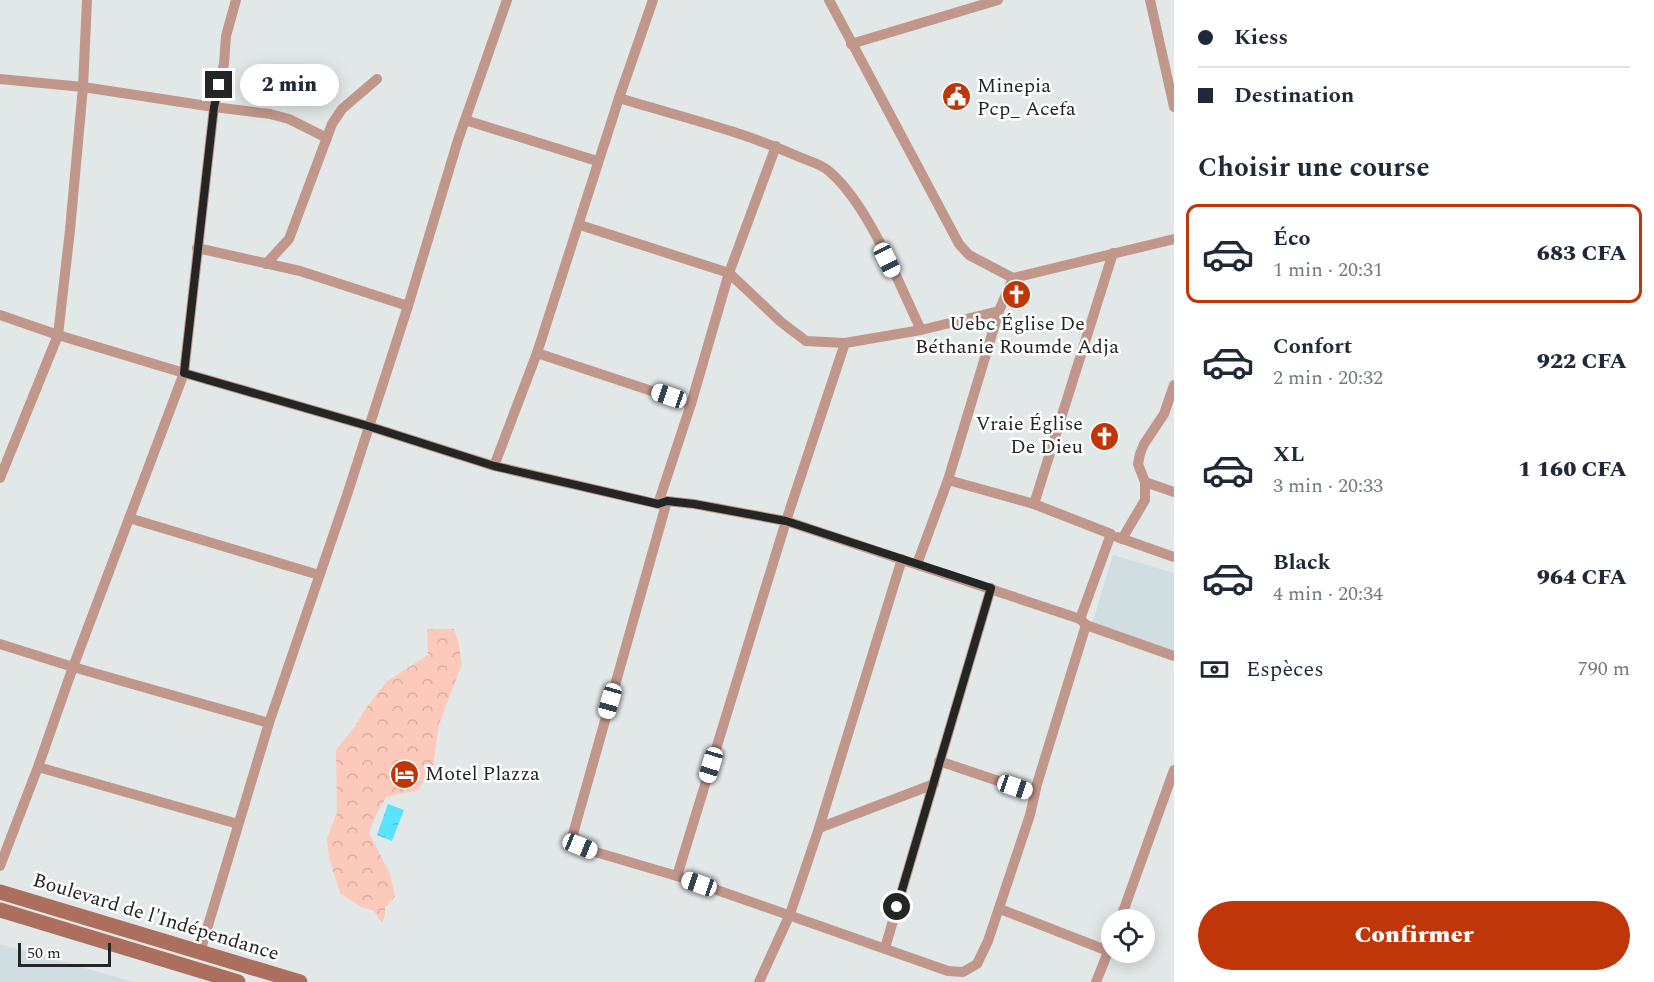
<!DOCTYPE html>
<html lang="fr">
<meta charset="utf-8">
<style>
:root{--surface:#fff;--page:#f6f6f7;--text:#1f2937;--muted:#747a83;--line:#e0e1e3;--accent:#bf3608}
body{margin:0;font-family:Spectral,serif;background:var(--page);color:var(--text);height:100vh;display:flex;flex-direction:column;font-size:22px;white-space:nowrap}
*{box-sizing:border-box;margin:0}
p{font-size:20px;color:var(--muted)}
.icon{flex:none;width:33px;height:33px;fill:none;stroke:currentColor;stroke-width:2;stroke-linecap:round;stroke-linejoin:round}
.map{position:relative;flex:1;overflow:hidden}
.panel{display:flex;flex-direction:column;background:var(--surface);width:480px}
.panel>*{flex:none}
.hud{display:grid;align-content:center;height:132px;padding:0 24px;background:var(--surface)}
.tools{position:absolute;left:1101px;top:909px;display:grid;gap:12px}
.tools a{display:grid;place-items:center;width:54px;height:54px;border-radius:50%;background:var(--surface);box-shadow:0 3px 15px #0003;font-size:30px}
.scale{position:absolute;left:18px;bottom:15px;width:93px;box-sizing:border-box;padding-left:6px;border:3px solid #242626;border-top:0;font-size:16px;line-height:21px;white-space:nowrap;color:#242626;-webkit-text-stroke:4px #fff;paint-order:stroke}
.end{position:absolute;width:27px;height:27px;margin:-14px;border:8px solid #242626;background:#fff;box-shadow:0 0 0 3px #fff}
.from{border-radius:50%}
.bubble{position:absolute;height:42px;border-radius:21px;background:var(--surface);box-shadow:0 3px 15px #0003;font-size:20px;font-weight:800;line-height:42px;text-align:center}
.car{position:absolute;width:18px;height:36px;margin:-18px -9px;border-radius:8px;box-shadow:0 0 4px 2px #0007;background:linear-gradient(#fff 24%,#345 0 40%,#fff 0 76%,#345 0 86%,#fff 0)}
.hud b{display:flex;align-items:center;gap:21px;height:57px;font-size:22px}
.hud b+b{border-top:2px solid var(--line)}
.hud i{width:15px;height:15px;background:var(--text)}
ul{padding:0;list-style:none}
li{display:flex;align-items:center;gap:18px;height:99px;margin:0 12px 9px;padding:0 12px;border:3px solid transparent;border-radius:12px}
li div{flex:1}
li b{display:block;font-size:22px}
li em{font-style:normal;font-weight:800}
li.selected{border-color:var(--accent)}
li>.icon{width:54px;height:54px;stroke-width:1.5}
h2{padding:0 24px;font-size:27px;line-height:72px}
.pay{display:flex;align-items:center;gap:15px;height:66px;padding:0 24px;font-size:22px}
.pay p{margin-inline-start:auto}
.action{display:flex;gap:12px;margin-top:auto;padding:12px 24px}
.action a{flex:1;height:69px;border-radius:36px;background:var(--accent);color:#fff;font-size:24px;font-weight:800;line-height:69px;text-align:center}
main{display:flex;flex:1;min-height:0}
.map>svg:first-child{display:block}
.built{fill:#d0dee1}
.forest{fill:url(#forest-crowns)}
.water{fill:url(#water-ripples)}
.lines{fill:none;stroke-linecap:round;stroke-linejoin:round}
.street{stroke:#c1968b;stroke-width:10}
.secondary{stroke:#ac6f5e;stroke-width:15}
.route{stroke:#242626;stroke-width:8}
.labels{text-anchor:middle;dominant-baseline:central;stroke-width:5;stroke-linejoin:round;paint-order:stroke}
.poi-label{font-size:20px;fill:#242626;stroke:#fff;text-anchor:start}
.street-label{font-size:20px;fill:#242626;stroke:#fff}
</style>
<main>
<div class="map">
<svg width="1174" height="982" viewBox="0 0 1174 982">
<defs>
<pattern id="forest-crowns" width="20" height="18" patternUnits="userSpaceOnUse" patternTransform="scale(1.5)"><rect width="20" height="18" fill="#fcc9bb"/><path d="M2 6a3 3 0 1 1 6 0M12 15a3 3 0 1 1 6 0" fill="none" stroke="#d8aca1"/></pattern>
<pattern id="water-ripples" width="26" height="14" patternUnits="userSpaceOnUse" patternTransform="scale(1.5)"><rect width="26" height="14" fill="#5be3fd"/><path d="M2 4q2-2 4 0t4 0M15 11q2-2 4 0t4 0" fill="none" stroke="#4fc3d9"/></pattern>
</defs>
<rect width="100%" height="100%" fill="#e2e7e8"/>
<!-- built -->
<g class="built">
<path d="M1113,555L1174,573V656L1090,631Z"/>
<path d="M0,944L134,982H0Z"/>
</g>
<!-- forest -->
<path class="forest" d="M427,629H454L458,641L462,664L439,724L433,766L418,790L386,797L375,817L369,833L390,874L395,896L385,908V915L382,923L374,911L361,907L340,893L329,858L327,838L337,813L336,750L356,725L364,711L386,682L428,655Z"/>
<!-- water -->
<path class="water" d="M388,804L404,810L392,841L377,835Z"/>
<g class="lines">
<!-- street -->
<g class="street">
<path d="M236,0L226,36L224,64L214,107L270,114L289,119L327,138"/>
<path d="M829,0L959,244L969,255L1013,278L1174,239"/>
<path d="M1150,0L1174,107"/>
<path d="M851,44L998,0"/>
<path d="M0,79L83,87L87,0"/>
<path d="M619,98L653,0"/>
<path d="M465,120L597,161"/>
<path d="M580,225L729,273L781,322L806,341L845,343"/>
<path d="M197,248L300,271L408,306"/>
<path d="M266,264L289,239L332,124L342,109L377,79"/>
<path d="M0,315L58,335L70,230L83,87L214,107L184,373L368,426L494,466L658,504L667,501L694,504L786,521L1080,619L1086,625L1174,656"/>
<path d="M921,330L845,343L786,521L677,876L948,971L963,972L977,964L988,941L1030,815L1037,784L1086,625"/>
<path d="M537,353L691,404"/>
<path d="M494,466L537,353L619,98C678,116 741,131 797,156C808,161 822,164 830,172C869,206 898,282 921,330L999,311"/>
<path d="M0,478L58,335L184,373L73,667L38,767L0,866"/>
<path d="M948,480L1034,504L1113,253"/>
<path d="M1145,482L1174,492"/>
<path d="M667,501L573,834L580,846L592,851L677,876"/>
<path d="M658,504L691,404L729,273L776,146"/>
<path d="M1034,504L1111,534L1080,619"/>
<path d="M129,518L319,575"/>
<path d="M1117,537L1174,557"/>
<path d="M1122,539L1145,500V482L1138,464L1140,454L1144,444L1164,414L1174,385"/>
<path d="M917,564L948,480L999,311L1013,278"/>
<path d="M0,644L73,667L269,723"/>
<path d="M939,761L1034,793"/>
<path d="M38,767L238,824"/>
<path d="M819,828L934,784"/>
<path d="M1000,909L1108,951"/>
<path d="M1120,920L1174,770"/>
<path d="M885,948L991,588"/>
<path d="M200,952L269,723L346,498L408,306L458,140L507,0"/>
<path d="M759,982L790,914L819,828L902,559"/>
<path d="M1096,982L1112,942"/>
</g>
<!-- secondary -->
<g class="secondary">
<path d="M0,892L300,982"/>
<path d="M0,910L238,982"/>
</g>
</g>
<g class="lines">
<!-- route -->
<path class="route" d="M219,85L214,107L184,373L368,426L494,466L658,504L667,501L694,504L786,521L991,588L897,907"/>
</g>
<!-- icons -->
<defs>
<symbol id="civic-disc" viewBox="-11 -11 22 22"><circle r="9.5" fill="#bf3608" stroke="#fff"/><path d="M-.6-6.5H3V-4.5H.6V-3L4-1V1h2V6H-6V1h2V-1L-.6-3ZM-1.2 2.5V6h2.4V2.5Z" fill="#fff"/></symbol>
<symbol id="church-disc" viewBox="-11 -11 22 22"><circle r="9.5" fill="#bf3608" stroke="#fff"/><path d="M-1.2-6h2.4v3.5h3.3v2.4h-3.3V6h-2.4V-.1h-3.3v-2.4h3.3Z" fill="#fff"/></symbol>
<symbol id="hotel-disc" viewBox="-11 -11 22 22"><circle r="9.5" fill="#bf3608" stroke="#fff"/><path d="M-6-4.5h1.5V1H6V5H4.5V3h-9V5H-6ZM-4 0a1.8 1.8 0 1 1 3.6 0ZM.5 0V-2.5h3Q6-2.5 6 0Z" fill="#fff"/></symbol>
</defs>
<g fill-rule="evenodd">
<use href="#civic-disc" x="940" y="80" width="33" height="33"/>
<use href="#church-disc" x="1000" y="278" width="33" height="33"/>
<use href="#church-disc" x="1088" y="420" width="33" height="33"/>
<use href="#hotel-disc" x="388" y="758" width="33" height="33"/>
</g>
<g class="labels">
<!-- poi labels -->
<g class="poi-label">
<text x="977" y="86">Minepia<tspan x="977" dy="23">Pcp_ Acefa</tspan></text>
<text x="1017" y="324" text-anchor="middle">Uebc Église De<tspan x="1017" dy="23">Béthanie Roumde Adja</tspan></text>
<text x="1083" y="424" text-anchor="end">Vraie Église<tspan x="1083" dy="23">De Dieu</tspan></text>
<text x="425" y="774">Motel Plazza</text>
</g>
<!-- street labels -->
<g class="street-label">
<text transform="translate(156 917) rotate(17)">Boulevard de l'Indépendance</text>
</g>
</g>
</svg>
<div class="tools">
<a><svg class="icon" aria-label="locate" viewBox="0 0 24 24"><circle cx="12" cy="12" r="6"/><path d="M12 2v4M12 18v4M2 12h4M18 12h4"/></svg></a>
</div>
<div class="scale">50 m</div>
<i class="end from" style="left:897px;top:907px"></i>
<i class="end" style="left:219px;top:85px"></i>
<div class="bubble" style="left:240px;top:64px;width:99px">2 min</div>
<i class="car" style="left:887px;top:260px;rotate:154deg"></i>
<i class="car" style="left:669px;top:396px;rotate:289deg"></i>
<i class="car" style="left:610px;top:701px;rotate:196deg"></i>
<i class="car" style="left:711px;top:765px;rotate:197deg"></i>
<i class="car" style="left:1015px;top:787px;rotate:109deg"></i>
<i class="car" style="left:580px;top:846px;rotate:112deg"></i>
<i class="car" style="left:699px;top:884px;rotate:289deg"></i>
</div>
<section class="panel">
<div class="hud">
<b><i class="from"></i>Kiess</b>
<b><i></i>Destination</b>
</div>
<h2>Choisir une course</h2>
<ul>
<li class="selected"><svg class="icon" aria-label="car" viewBox="0 0 24 24"><path d="M5 17H2v-5l4-1 3-4h7l3 4 3 1v5h-3M9 17h6M6 11h13"/><circle cx="7" cy="17" r="2"/><circle cx="17" cy="17" r="2"/></svg><div><b>Éco</b><p>1 min · 20:31</p></div><em>683 CFA</em></li>
<li><svg class="icon" aria-label="car" viewBox="0 0 24 24"><path d="M5 17H2v-5l4-1 3-4h7l3 4 3 1v5h-3M9 17h6M6 11h13"/><circle cx="7" cy="17" r="2"/><circle cx="17" cy="17" r="2"/></svg><div><b>Confort</b><p>2 min · 20:32</p></div><em>922 CFA</em></li>
<li><svg class="icon" aria-label="car" viewBox="0 0 24 24"><path d="M5 17H2v-5l4-1 3-4h7l3 4 3 1v5h-3M9 17h6M6 11h13"/><circle cx="7" cy="17" r="2"/><circle cx="17" cy="17" r="2"/></svg><div><b>XL</b><p>3 min · 20:33</p></div><em>1 160 CFA</em></li>
<li><svg class="icon" aria-label="car" viewBox="0 0 24 24"><path d="M5 17H2v-5l4-1 3-4h7l3 4 3 1v5h-3M9 17h6M6 11h13"/><circle cx="7" cy="17" r="2"/><circle cx="17" cy="17" r="2"/></svg><div><b>Black</b><p>4 min · 20:34</p></div><em>964 CFA</em></li>
</ul>
<div class="pay"><svg class="icon" aria-label="cash" viewBox="0 0 24 24"><path d="M3 7h18v10H3z"/><circle cx="12" cy="12" r="2"/></svg>Espèces<p>790 m</p></div>
<div class="action"><a>Confirmer</a></div>
</section>
</main>
